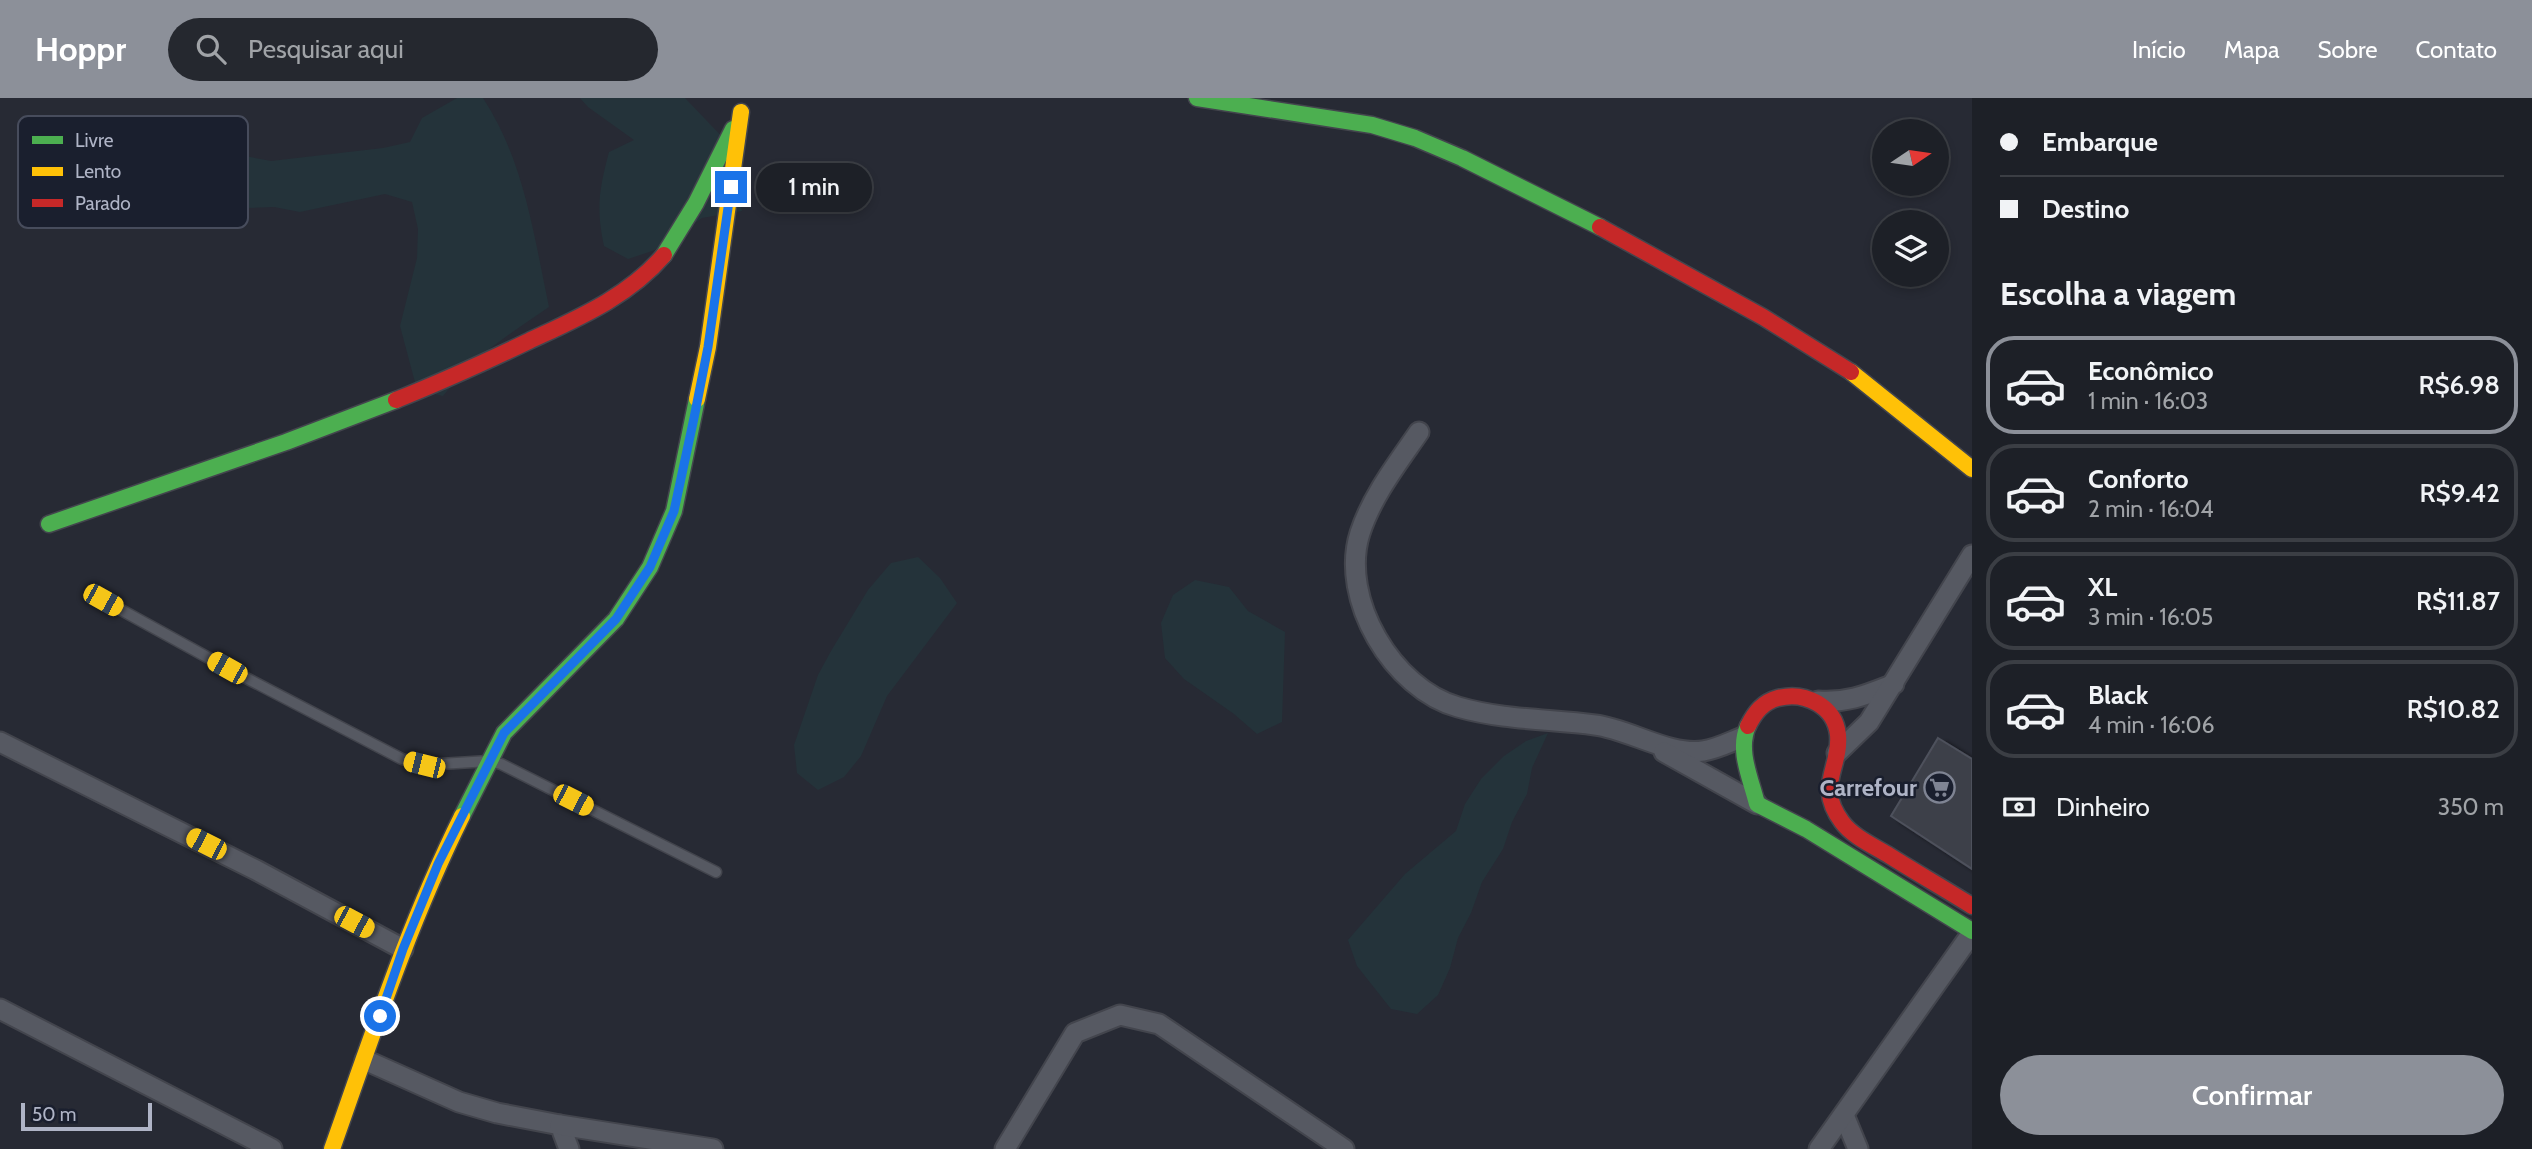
<!DOCTYPE html>
<html lang="pt">
<meta charset="utf-8">
<style>
:root{--surface:#1d2027;--page:#25282f;--text:#f1f3f6;--muted:#a0a3a7;--line:#3b3e44;--accent:#8c9099}
body{margin:0;font-family:Cabin,sans-serif;background:var(--page);color:var(--text);height:100vh;display:flex;flex-direction:column;font-size:26px;white-space:nowrap}
*{box-sizing:border-box;margin:0}
p{font-size:23px;color:var(--muted)}
.icon{flex:none;width:38px;height:38px;fill:none;stroke:currentColor;stroke-width:2;stroke-linecap:round;stroke-linejoin:round}
.map{position:relative;flex:1;overflow:hidden}
.sheet{display:flex;flex-direction:column;background:var(--surface);width:560px}
.sheet>*{flex:none}
.hud{display:grid;align-content:center;height:154px;padding:0 28px;background:var(--surface)}
.needle{width:46px;rotate:77deg}
.controls{position:absolute;left:1872px;top:21px;display:grid;gap:14px}
.controls a{display:grid;place-items:center;width:77px;height:77px;border-radius:50%;background:var(--surface);box-shadow:0 4px 10px #0003,0 0 0 2px var(--line);font-size:35px}
.scale{position:absolute;left:21px;bottom:18px;width:131px;box-sizing:border-box;padding-left:7px;border:4px solid #afb4c6;border-top:0;font-size:19px;line-height:24px;white-space:nowrap;color:#afb4c6;-webkit-text-stroke:5px #1a1f2e;paint-order:stroke}
.end{position:absolute;width:32px;height:32px;margin:-16px;border:9px solid #1a73e8;background:#fff;box-shadow:0 0 0 4px #fff}
.from{border-radius:50%}
.bubble{position:absolute;height:49px;border-radius:24px;background:var(--surface);box-shadow:0 4px 10px #0003,0 0 0 2px var(--line);font-size:23px;font-weight:600;line-height:49px;text-align:center}
.car{position:absolute;width:21px;height:42px;margin:-21px -10px;border-radius:9px;box-shadow:0 0 5px 2px #0007;background:linear-gradient(#f5c518 24%,#345 0 40%,#f5c518 0 76%,#345 0 86%,#f5c518 0)}
.hud b{display:flex;align-items:center;gap:24px;height:66px;font-size:26px}
.hud b+b{border-top:2px solid var(--line)}
.hud i{width:18px;height:18px;background:var(--text)}
ul{padding:0;list-style:none}
li{display:flex;align-items:center;gap:21px;height:98px;margin:0 14px 10px;padding:0 14px;border:4px solid var(--line);border-radius:28px}
li div{flex:1}
li b{display:block;font-size:26px}
li em{font-style:normal;font-weight:600}
li.on{border-color:var(--accent)}
li>.icon{width:63px;height:63px;stroke-width:1.5}
h2{padding:0 28px;font-size:32px;line-height:84px}
.pay{display:flex;align-items:center;gap:18px;height:77px;padding:0 28px;font-size:26px}
.pay p{margin-inline-start:auto}
.action{display:flex;gap:14px;margin-top:auto;padding:14px 28px}
.action a{flex:1;height:80px;border-radius:42px;background:var(--accent);color:#fff;font-size:28px;font-weight:600;line-height:80px;text-align:center}
header{display:flex;align-items:center;gap:42px;box-sizing:border-box;height:98px;padding:0 35px;background:var(--accent);color:#fff}
header strong{font-size:33px}
nav{display:flex;gap:38px;margin-inline-start:auto;font-size:24px}
.search{width:490px;height:63px;background:var(--page);display:flex;align-items:center;gap:18px;box-sizing:border-box;padding:0 24px;border-radius:38px;color:var(--muted);font-size:26px}
main{display:flex;flex:1;min-height:0}
.map>svg:first-child{display:block}
.green{fill:#24333a}
.building{fill:#3e414a;stroke:#4e515c;stroke-width:2;filter:url(#shadow)}
.lines{fill:none;stroke-linecap:round;stroke-linejoin:round}
.lane-casing{stroke:#43454d;stroke-width:13}
.street-casing{stroke:#43454d;stroke-width:23}
.fast-casing{stroke:#43454d;stroke-width:19}
.slow-casing{stroke:#43454d;stroke-width:19}
.jam-casing{stroke:#43454d;stroke-width:19}
.lane{stroke:#565962;stroke-width:10}
.street{stroke:#565962;stroke-width:19}
.fast{stroke:#4caf50;stroke-width:16}
.slow{stroke:#ffc107;stroke-width:16}
.jam{stroke:#c62828;stroke-width:16}
.route{stroke:#1a73e8;stroke-width:9}
.labels{text-anchor:middle;dominant-baseline:central;stroke-width:5;stroke-linejoin:round;paint-order:stroke}
.poi-label{font-size:24px;font-weight:bold;fill:#afb4c6;stroke:#1a1f2e;text-anchor:end}
.key{fill:#1a1f2e;stroke:#474c5c;stroke-width:2}
.key-label{font-size:19px;fill:#afb4c6}
</style>
<header>
<strong>Hoppr</strong>
<div class="search"><svg class="icon" aria-label="search" viewBox="0 0 24 24"><circle cx="10" cy="10" r="6"/><path d="M15 15l6 6"/></svg>Pesquisar aqui</div>
<nav><a>Início</a><a>Mapa</a><a>Sobre</a><a>Contato</a></nav>
</header>
<main>
<div class="map">
<svg width="1972" height="1051" viewBox="0 0 1972 1051">
<defs>
<filter id="shadow"><feDropShadow dx="8" dy="4.5" stdDeviation="2" flood-color="#0009"/></filter>
</defs>
<rect width="100%" height="100%" fill="#272a34"/>
<!-- green -->
<g class="green">
<path d="M457,0H483C524,62 534,138 549,209C507,238 476,256 443,298L417,292L400,228L417,160L418,131L412,104L385,96L300,114L274,109L217,111L193,98L187,71L213,61L245,58L271,63L383,50L410,44L422,20Z"/>
<path d="M580,0H685L729,46L742,113L702,120L655,152L628,161L604,148C596,110 599,92 609,54L634,42L588,9Z"/>
<path d="M918,459L940,480L957,505L887,598L861,658L844,679L818,692L797,675L794,647L818,577L831,553L868,492L891,465Z"/>
<path d="M1195,482L1229,489L1248,513L1285,534L1282,624L1257,636L1234,616L1184,581L1165,560L1161,525L1173,497Z"/>
<path d="M1548,635L1532,670L1527,696L1512,724L1503,751L1482,784L1471,815L1458,840L1450,870L1438,897L1417,916L1391,911L1357,868L1348,842L1405,776L1456,733L1465,706L1481,681L1504,658L1526,643Z"/>
</g>
<!-- building -->
<path class="building" d="M1938,640L1972,661V771L1891,718Z"/>
<g class="lines">
<defs>
<path id="lane" d="M103,502L227,570L402,661L424,667L489,663L501,666L716,774"/>
<g id="street">
<path d="M1419,334C1397,366 1372,398 1360,435C1339,501 1393,591 1458,609C1503,622 1549,621 1595,627C1629,631 1669,658 1703,653C1717,651 1730,644 1743,639"/>
<path d="M1818,603C1848,605 1866,597 1894,586"/>
<path d="M0,644L256,772L403,851"/>
<path d="M1664,654L1757,706"/>
<path d="M1837,655L1869,624L1972,457"/>
<path d="M0,911L272,1051"/>
<path d="M365,962L459,1004L497,1015L560,1027L569,1051"/>
<path d="M1844,1017L1858,1051"/>
<path d="M560,1027L713,1051"/>
<path d="M1005,1051L1075,935L1120,917L1159,926L1344,1051"/>
<path d="M1819,1051L1972,835"/>
</g>
<g id="fast">
<path d="M1197,0L1372,27L1415,40L1462,60L1600,129"/>
<path d="M664,157L696,105L733,31"/>
<path d="M49,426L286,344L396,302"/>
<path d="M1748,628C1737,652 1751,681 1757,706L1806,731L1972,833"/>
<path d="M462,718L504,635L616,521L650,469L674,413L697,301"/>
</g>
<g id="slow">
<path d="M1851,274L1972,371"/>
<path d="M697,301L708,249L741,14"/>
<path d="M332,1051C372,938 409,825 462,718"/>
</g>
<g id="jam">
<path d="M1600,129L1763,219L1851,274"/>
<path d="M396,302C441,284 485,264 529,243C578,220 628,199 664,157"/>
<path d="M1748,628C1755,614 1763,604 1778,600C1805,593 1835,608 1838,637C1841,670 1815,688 1842,724C1853,739 1874,748 1890,758C1917,775 1945,791 1972,808"/>
</g>
</defs>
<!-- lane casing -->
<use href="#lane" class="lane-casing"/>
<!-- street casing -->
<use href="#street" class="street-casing"/>
<!-- fast casing -->
<use href="#fast" class="fast-casing"/>
<!-- slow casing -->
<use href="#slow" class="slow-casing"/>
<!-- jam casing -->
<use href="#jam" class="jam-casing"/>
<!-- lane -->
<use href="#lane" class="lane"/>
<!-- street -->
<use href="#street" class="street"/>
<!-- fast -->
<use href="#fast" class="fast"/>
<!-- slow -->
<use href="#slow" class="slow"/>
<!-- jam -->
<use href="#jam" class="jam"/>
</g>
<g class="lines">
<!-- route -->
<path class="route" d="M380,918L403,851L438,766L504,635L616,521L650,469L674,413L694,320L708,249L731,89"/>
</g>
<!-- icons -->
<defs>
<symbol id="supermarket-ring" viewBox="-11 -11 22 22"><circle r="9.5" fill="#1a1f2e" stroke="#7f8493" stroke-width="1.5"/><path d="M-6-5.5h2.5l.6 2H6L4.5 2H-2.5L-4.4-4H-6ZM-1.5 3.2a1.3 1.3 0 1 0 .1 0ZM3 3.2a1.3 1.3 0 1 0 .1 0Z" fill="#7f8493"/></symbol>
</defs>
<g fill-rule="evenodd">
<use href="#supermarket-ring" x="1922" y="672" width="35" height="35"/>
</g>
<g class="labels">
<!-- poi labels -->
<g class="poi-label">
<text x="1917" y="689">Carrefour</text>
</g>
</g>
<!-- legend -->
<rect x="18" y="18" width="230" height="112" rx="10" class="key"/>
<rect x="32" y="38" width="31" height="8" fill="#4caf50"/>
<rect x="32" y="69" width="31" height="9" fill="#ffc107"/>
<rect x="32" y="101" width="31" height="8" fill="#c62828"/>
<g class="key-label">
<text x="75" y="49">Livre</text>
<text x="75" y="80">Lento</text>
<text x="75" y="112">Parado</text>
</g>
</svg>
<div class="controls">
<a><svg class="needle" viewBox="-14 -14 28 28"><path d="M0-13l5 13h-10z" fill="#e53935"/><path d="M0 13l5-13h-10z" fill="#a0a3a7"/></svg></a>
<a><svg class="icon" aria-label="layers" viewBox="0 0 24 24"><path d="M12 4l9 5-9 5-9-5zM3 14l9 5 9-5"/></svg></a>
</div>
<div class="scale">50 m</div>
<i class="end from" style="left:380px;top:918px"></i>
<i class="end" style="left:731px;top:89px"></i>
<div class="bubble" style="left:756px;top:65px;width:116px">1 min</div>
<i class="car" style="left:103px;top:502px;rotate:119deg"></i>
<i class="car" style="left:227px;top:570px;rotate:299deg"></i>
<i class="car" style="left:424px;top:667px;rotate:284deg"></i>
<i class="car" style="left:573px;top:702px;rotate:117deg"></i>
<i class="car" style="left:206px;top:746px;rotate:297deg"></i>
<i class="car" style="left:354px;top:824px;rotate:118deg"></i>
</div>
<section class="sheet">
<div class="hud">
<b><i class="from"></i>Embarque</b>
<b><i></i>Destino</b>
</div>
<h2>Escolha a viagem</h2>
<ul>
<li class="on"><svg class="icon" aria-label="car" viewBox="0 0 24 24"><path d="M5 17H2v-5l4-1 3-4h7l3 4 3 1v5h-3M9 17h6M6 11h13"/><circle cx="7" cy="17" r="2"/><circle cx="17" cy="17" r="2"/></svg><div><b>Econômico</b><p>1 min · 16:03</p></div><em>R$6.98</em></li>
<li><svg class="icon" aria-label="car" viewBox="0 0 24 24"><path d="M5 17H2v-5l4-1 3-4h7l3 4 3 1v5h-3M9 17h6M6 11h13"/><circle cx="7" cy="17" r="2"/><circle cx="17" cy="17" r="2"/></svg><div><b>Conforto</b><p>2 min · 16:04</p></div><em>R$9.42</em></li>
<li><svg class="icon" aria-label="car" viewBox="0 0 24 24"><path d="M5 17H2v-5l4-1 3-4h7l3 4 3 1v5h-3M9 17h6M6 11h13"/><circle cx="7" cy="17" r="2"/><circle cx="17" cy="17" r="2"/></svg><div><b>XL</b><p>3 min · 16:05</p></div><em>R$11.87</em></li>
<li><svg class="icon" aria-label="car" viewBox="0 0 24 24"><path d="M5 17H2v-5l4-1 3-4h7l3 4 3 1v5h-3M9 17h6M6 11h13"/><circle cx="7" cy="17" r="2"/><circle cx="17" cy="17" r="2"/></svg><div><b>Black</b><p>4 min · 16:06</p></div><em>R$10.82</em></li>
</ul>
<div class="pay"><svg class="icon" aria-label="cash" viewBox="0 0 24 24"><path d="M3 7h18v10H3z"/><circle cx="12" cy="12" r="2"/></svg>Dinheiro<p>350 m</p></div>
<div class="action"><a>Confirmar</a></div>
</section>
</main>
